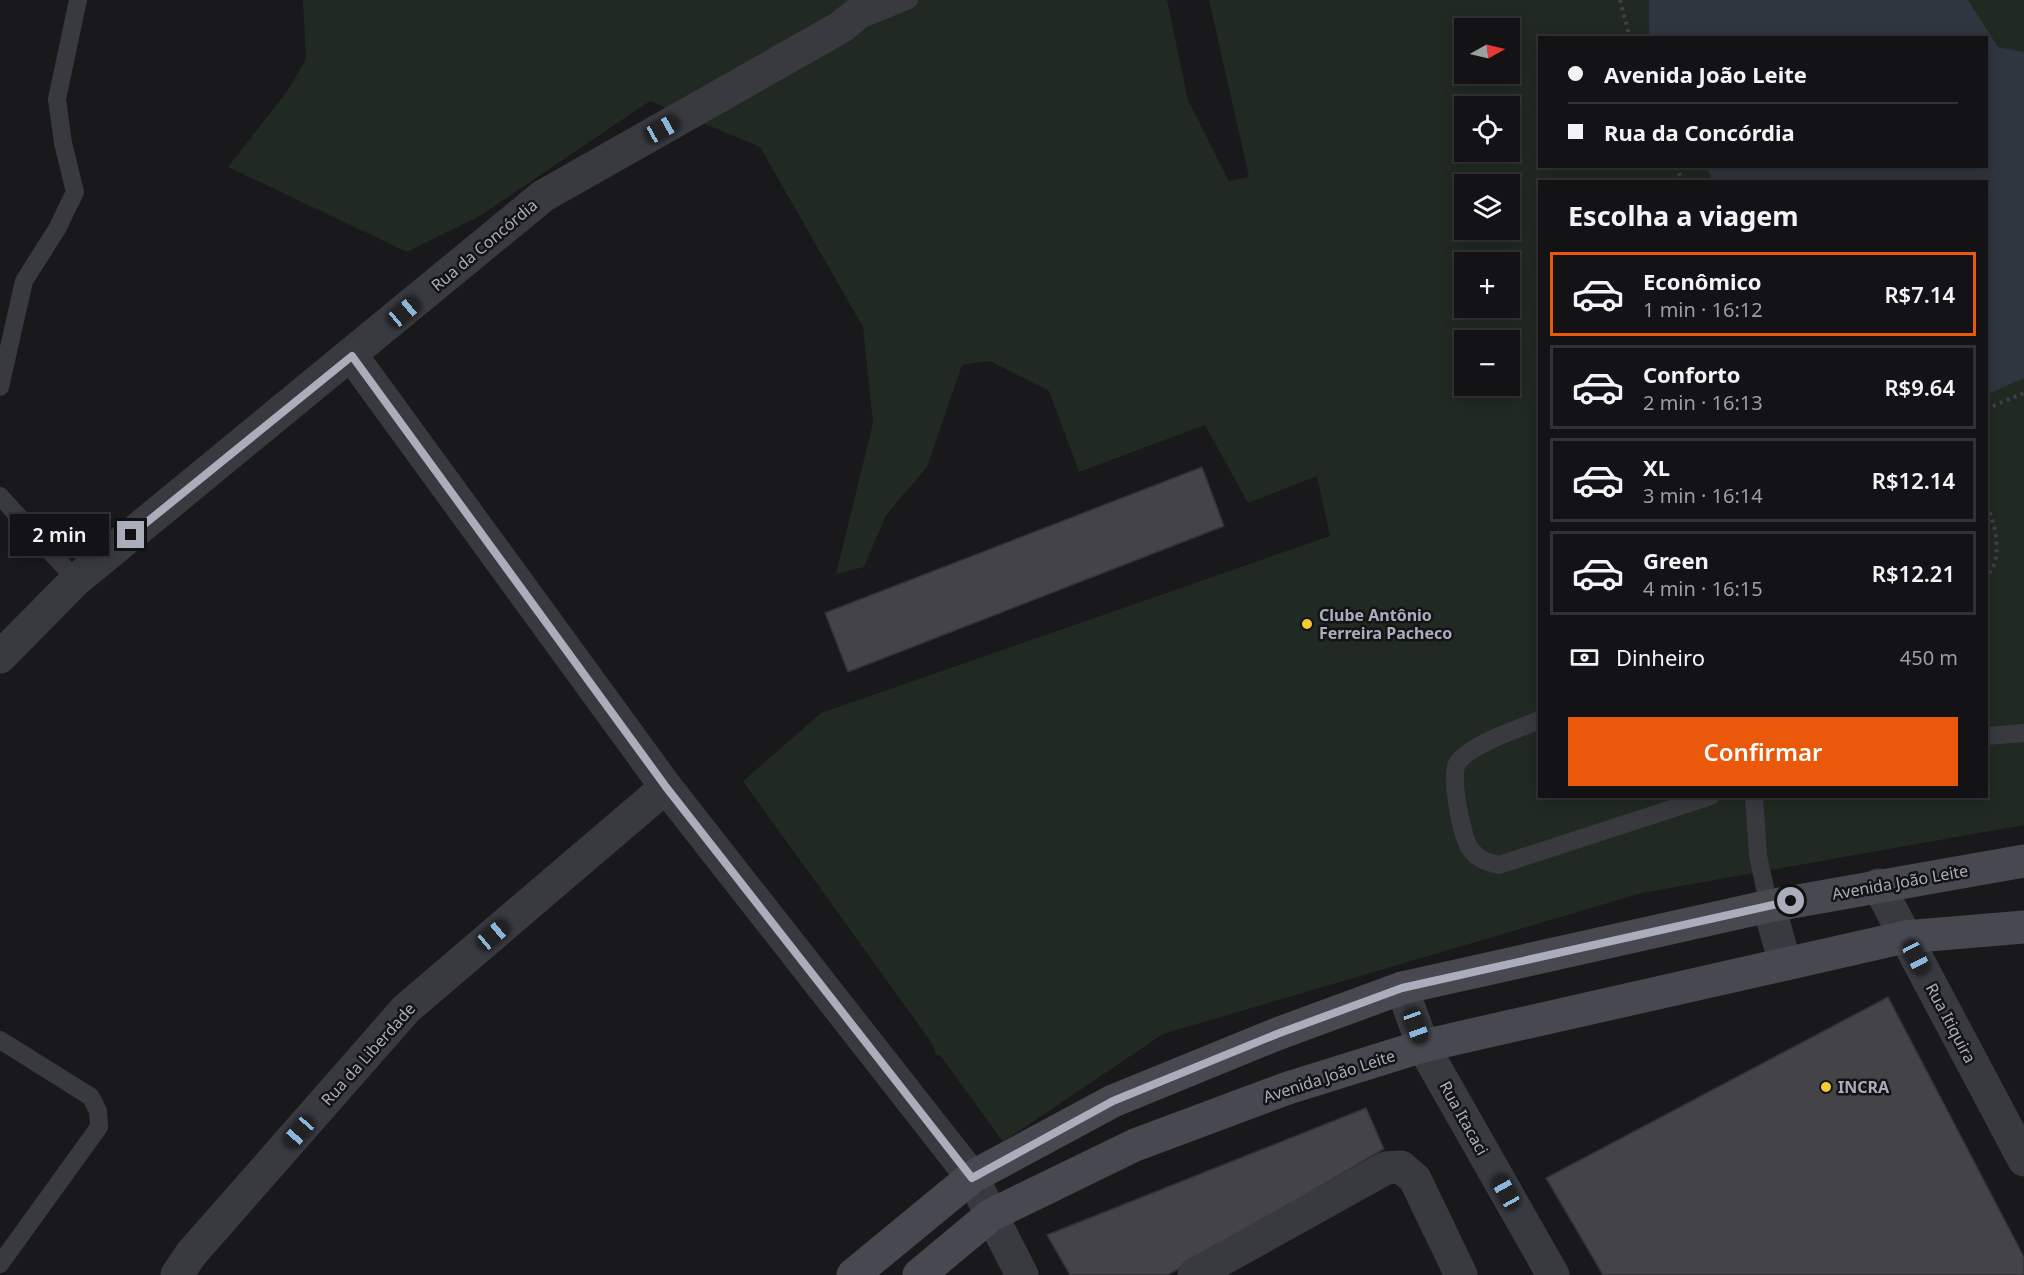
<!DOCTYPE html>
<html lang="pt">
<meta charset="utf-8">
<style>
:root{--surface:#131214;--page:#202022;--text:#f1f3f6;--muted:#9d9ea0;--line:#323234;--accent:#ea580c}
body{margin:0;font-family:"Noto Sans",sans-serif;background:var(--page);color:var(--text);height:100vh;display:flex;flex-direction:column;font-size:22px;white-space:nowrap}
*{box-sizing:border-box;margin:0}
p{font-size:20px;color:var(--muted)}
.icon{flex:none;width:33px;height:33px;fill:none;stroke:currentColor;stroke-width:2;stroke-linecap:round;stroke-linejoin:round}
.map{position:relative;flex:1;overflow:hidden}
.details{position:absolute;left:1538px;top:180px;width:450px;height:618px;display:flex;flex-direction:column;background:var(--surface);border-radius:0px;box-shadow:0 3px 15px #0003,0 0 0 2px var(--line)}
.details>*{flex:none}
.top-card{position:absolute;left:1538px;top:36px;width:450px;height:132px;border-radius:0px;box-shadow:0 3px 15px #0003,0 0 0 2px var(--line);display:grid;align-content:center;height:132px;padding:0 30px;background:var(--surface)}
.needle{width:39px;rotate:82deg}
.buttons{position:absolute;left:1454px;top:18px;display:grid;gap:12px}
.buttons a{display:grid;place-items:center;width:66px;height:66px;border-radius:0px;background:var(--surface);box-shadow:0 3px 15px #0003,0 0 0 2px var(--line);font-size:30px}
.end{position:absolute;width:27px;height:27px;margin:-14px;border:8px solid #aaaebb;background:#111;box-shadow:0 0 0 3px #111}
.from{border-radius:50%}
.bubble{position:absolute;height:42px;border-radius:0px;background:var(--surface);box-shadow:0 3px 15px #0003,0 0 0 2px var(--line);font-size:20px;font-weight:600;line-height:42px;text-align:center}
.car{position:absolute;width:18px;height:36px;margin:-18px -9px;border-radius:8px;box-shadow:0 0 4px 2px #0007;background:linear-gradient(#222 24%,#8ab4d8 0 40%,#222 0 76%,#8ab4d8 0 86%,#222 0)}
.top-card b{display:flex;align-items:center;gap:21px;height:57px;font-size:22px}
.top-card b+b{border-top:2px solid var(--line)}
.top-card i{width:15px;height:15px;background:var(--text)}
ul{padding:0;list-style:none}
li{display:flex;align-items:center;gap:18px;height:84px;margin:0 12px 9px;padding:0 18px;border:3px solid var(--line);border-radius:0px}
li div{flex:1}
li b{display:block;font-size:22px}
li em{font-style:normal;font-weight:600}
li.selected{border-color:var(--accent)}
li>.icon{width:54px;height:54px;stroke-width:1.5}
h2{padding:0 30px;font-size:27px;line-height:72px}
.pay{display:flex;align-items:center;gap:15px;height:66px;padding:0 30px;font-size:22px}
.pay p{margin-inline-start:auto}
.cta{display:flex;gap:12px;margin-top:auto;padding:12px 30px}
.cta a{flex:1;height:69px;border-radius:0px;background:var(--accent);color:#fff;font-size:24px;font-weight:600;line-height:69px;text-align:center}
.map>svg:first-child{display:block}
.green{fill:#202922;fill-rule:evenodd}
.water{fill:#2e363f}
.building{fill:#434348;stroke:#333237;stroke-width:1.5}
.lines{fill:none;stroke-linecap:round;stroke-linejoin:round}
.path{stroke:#3f4147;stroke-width:4;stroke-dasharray:3 4.5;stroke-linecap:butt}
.lane{stroke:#393a40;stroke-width:18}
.street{stroke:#393a40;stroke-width:33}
.secondary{stroke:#474850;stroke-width:33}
.route{stroke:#aaaebb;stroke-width:8}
.poi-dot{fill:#f6ca35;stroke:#141316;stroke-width:2}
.labels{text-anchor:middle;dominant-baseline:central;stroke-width:5;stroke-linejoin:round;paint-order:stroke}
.street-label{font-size:16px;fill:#aaaebb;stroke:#141316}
.poi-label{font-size:16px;font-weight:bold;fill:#aaaebb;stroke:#141316;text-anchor:start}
</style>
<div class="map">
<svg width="2024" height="1275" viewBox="0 0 2024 1275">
<rect width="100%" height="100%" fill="#19181b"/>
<!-- green -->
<path class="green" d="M303,0H1167L1188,100L1229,181L1249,177L1209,0H2024V825L1642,893L1163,1034L1003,1142L940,1055L937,1056L931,1042L743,781L821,713L1330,536L1317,476L1248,503L1205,425L1079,472L1049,391L990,361L962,365L927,467L886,515L864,567L836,574L873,423L863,327L760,147L650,101L480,216L407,252L228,167L288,90L306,59ZM1464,28H1509V74H1464ZM1539,38H1986V166H1539ZM1464,106H1509V152H1464ZM1539,182H1986V796H1539ZM1464,184H1509V230H1464ZM1464,262H1509V308H1464ZM1464,340H1509V386H1464Z"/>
<!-- water -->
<path class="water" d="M1649,0H1968L1998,47L2024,52V378L1986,395V182L1713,181L1706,167L1986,166V38L1649,37Z"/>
<!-- building -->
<g class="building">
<path d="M1202,467L1224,526L848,672L825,613Z"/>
<path d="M1888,997L2024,1257V1275H1603L1546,1178Z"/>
<path d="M1366,1108L1384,1149L1168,1275H1070L1047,1235Z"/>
</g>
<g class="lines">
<!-- path -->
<g class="path">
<path d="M1620,0L1630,38"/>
<path d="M1676,166L1683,182"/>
<path d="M1986,409L2024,393"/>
<path d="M1986,506C1997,523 2003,563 1986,576"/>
</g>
<!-- lane -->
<g class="lane">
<path d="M865,18L909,0"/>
<path d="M0,387L24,281L57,229L75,192L63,143L57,99L78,0"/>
<path d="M0,496L76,580"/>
<path d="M1539,720C1517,730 1473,743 1458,762C1449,774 1462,839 1471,850C1479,860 1487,862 1499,865L1711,796"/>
<path d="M1986,736L2024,733"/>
<path d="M1754,796L1758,856L1769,906"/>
<path d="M0,1040L91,1097L98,1111L99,1127L0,1264"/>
</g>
<!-- street -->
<g class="street">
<path d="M352,356L666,787L972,1177L1022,1275"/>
<path d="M0,657L76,580L543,196L841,27L874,0"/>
<path d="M1878,885L2024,1160"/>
<path d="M1769,906L1785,964"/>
<path d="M1402,988L1423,1046L1553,1275"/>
<path d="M177,1275L191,1254L406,1009L666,787"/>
<path d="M1194,1275L1386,1168L1401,1167L1415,1179L1461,1275"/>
</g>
<!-- secondary -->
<g class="secondary">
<path d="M853,1275L972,1177L1113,1101L1277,1034L1402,988L1769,906L2024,861"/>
<path d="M919,1275L991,1215L1135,1145L1288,1088L1423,1046L1905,937L2024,927"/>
</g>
</g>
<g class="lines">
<!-- route -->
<path class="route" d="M131,535L352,356L666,787L972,1178L1113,1101L1277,1034L1402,988L1791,901"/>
</g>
<!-- markers -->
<g class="poi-dot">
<circle cx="1307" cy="624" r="6"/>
<circle cx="1826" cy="1087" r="6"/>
</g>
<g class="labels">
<!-- street labels -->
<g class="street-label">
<text transform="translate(484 245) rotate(-40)">Rua da Concórdia</text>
<text transform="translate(1900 882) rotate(-10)">Avenida João Leite</text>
<text transform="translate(1951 1023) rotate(62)">Rua Itiquira</text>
<text transform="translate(368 1054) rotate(-48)">Rua da Liberdade</text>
<text transform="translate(1329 1076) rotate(-18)">Avenida João Leite</text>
<text transform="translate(1464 1118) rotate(61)">Rua Itacaci</text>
</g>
<!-- poi labels -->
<g class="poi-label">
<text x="1319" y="615">Clube Antônio<tspan x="1319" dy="18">Ferreira Pacheco</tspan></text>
<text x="1838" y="1087">INCRA</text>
</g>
</g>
</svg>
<div class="buttons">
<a><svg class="needle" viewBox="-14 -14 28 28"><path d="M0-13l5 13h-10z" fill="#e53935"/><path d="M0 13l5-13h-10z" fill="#9d9ea0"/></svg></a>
<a><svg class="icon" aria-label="locate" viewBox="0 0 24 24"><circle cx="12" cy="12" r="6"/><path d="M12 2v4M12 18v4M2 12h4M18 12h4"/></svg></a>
<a><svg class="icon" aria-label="layers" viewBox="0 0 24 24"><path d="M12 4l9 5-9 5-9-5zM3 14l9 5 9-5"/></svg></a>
<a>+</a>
<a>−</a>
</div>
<i class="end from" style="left:1791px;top:901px"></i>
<i class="end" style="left:131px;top:535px"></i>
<div class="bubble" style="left:10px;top:514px;width:99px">2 min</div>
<i class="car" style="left:662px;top:129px;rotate:61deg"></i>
<i class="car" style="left:404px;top:312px;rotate:50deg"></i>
<i class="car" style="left:493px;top:935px;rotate:50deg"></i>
<i class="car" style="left:1916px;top:957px;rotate:152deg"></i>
<i class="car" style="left:1416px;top:1026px;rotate:160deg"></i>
<i class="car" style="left:299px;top:1132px;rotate:221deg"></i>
<i class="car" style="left:1506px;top:1192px;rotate:331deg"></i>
<div class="top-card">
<b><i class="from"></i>Avenida João Leite</b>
<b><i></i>Rua da Concórdia</b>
</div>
<section class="details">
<h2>Escolha a viagem</h2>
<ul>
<li class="selected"><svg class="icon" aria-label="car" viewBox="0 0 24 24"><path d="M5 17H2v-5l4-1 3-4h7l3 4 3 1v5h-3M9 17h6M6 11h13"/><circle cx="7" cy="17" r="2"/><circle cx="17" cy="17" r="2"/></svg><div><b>Econômico</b><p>1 min · 16:12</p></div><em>R$7.14</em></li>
<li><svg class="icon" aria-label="car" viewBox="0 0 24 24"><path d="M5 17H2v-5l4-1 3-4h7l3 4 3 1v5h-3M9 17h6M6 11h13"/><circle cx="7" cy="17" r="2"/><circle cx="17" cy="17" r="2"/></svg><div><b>Conforto</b><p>2 min · 16:13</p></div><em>R$9.64</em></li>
<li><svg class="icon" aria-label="car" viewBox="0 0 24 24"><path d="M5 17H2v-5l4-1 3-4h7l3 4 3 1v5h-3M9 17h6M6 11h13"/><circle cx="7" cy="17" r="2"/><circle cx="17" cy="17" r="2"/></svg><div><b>XL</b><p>3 min · 16:14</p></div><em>R$12.14</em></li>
<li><svg class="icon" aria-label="car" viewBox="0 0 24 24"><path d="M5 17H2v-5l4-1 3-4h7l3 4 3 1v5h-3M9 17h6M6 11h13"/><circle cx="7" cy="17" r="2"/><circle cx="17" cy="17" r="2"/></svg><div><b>Green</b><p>4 min · 16:15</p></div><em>R$12.21</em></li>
</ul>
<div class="pay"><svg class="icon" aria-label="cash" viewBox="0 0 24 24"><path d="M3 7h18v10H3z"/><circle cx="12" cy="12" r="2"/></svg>Dinheiro<p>450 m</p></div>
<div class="cta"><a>Confirmar</a></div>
</section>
</div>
